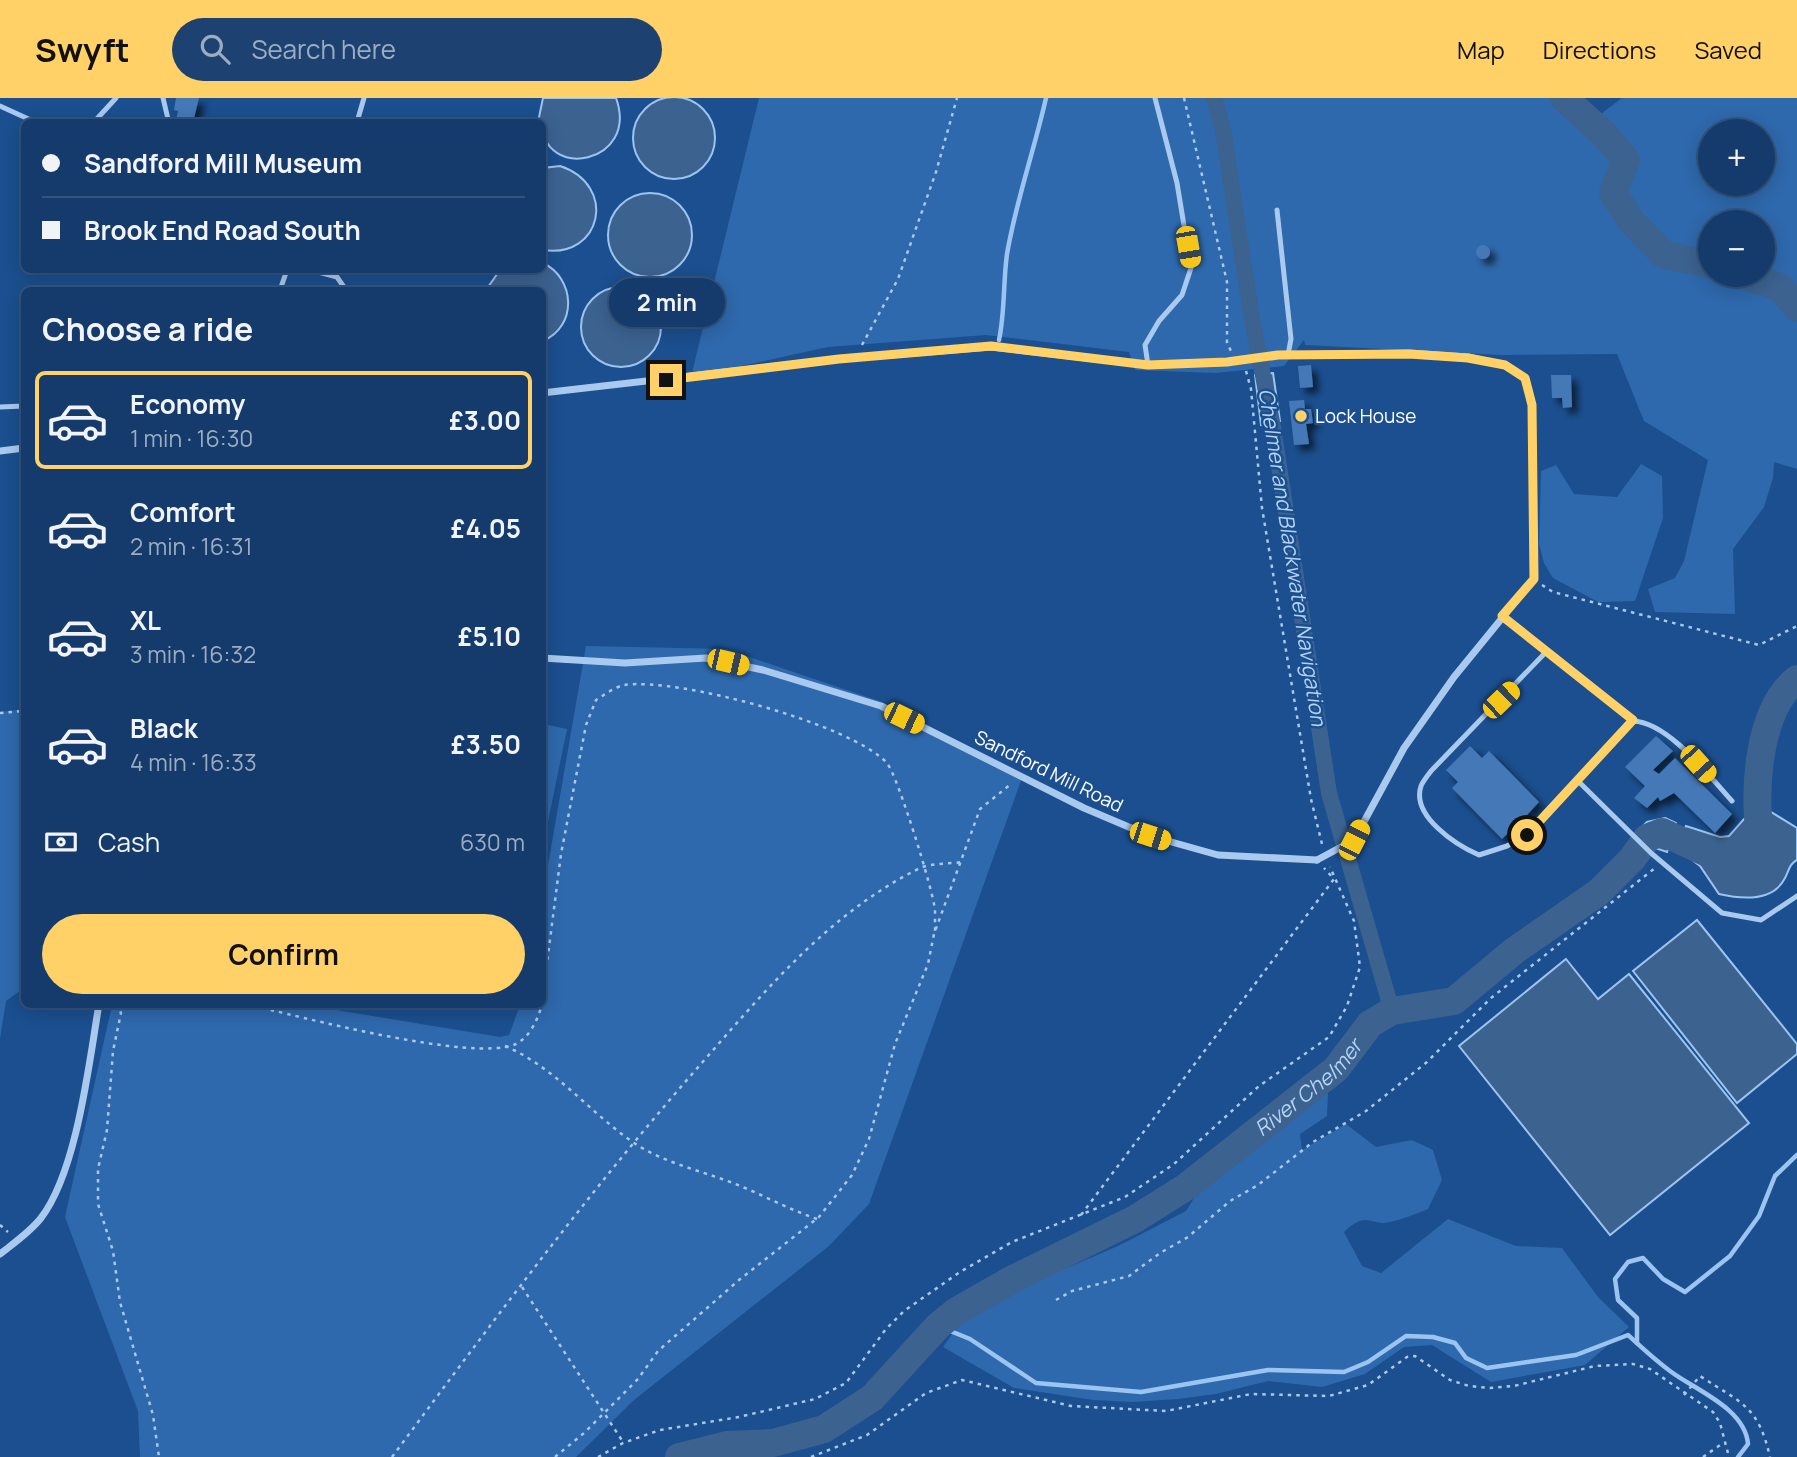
<!DOCTYPE html>
<meta charset="utf-8">
<style>
:root{--surface:#143b6b;--page:#1d4271;--text:#f1f3f6;--muted:#9dadc1;--line:#33557e;--accent:#ffd166}
body{margin:0;font-family:Manrope,sans-serif;background:var(--page);color:var(--text);height:100vh;display:flex;flex-direction:column;font-size:26px;white-space:nowrap}
*{box-sizing:border-box;margin:0}
p{font-size:23px;color:var(--muted)}
.icon{flex:none;width:38px;height:38px;fill:none;stroke:currentColor;stroke-width:2;stroke-linecap:round;stroke-linejoin:round}
.map{position:relative;flex:1;overflow:hidden}
.details{position:absolute;left:21px;top:189px;width:525px;height:721px;display:flex;flex-direction:column;background:var(--surface);border-radius:10px;box-shadow:0 4px 18px #0003,0 0 0 2px var(--line)}
.details>*{flex:none}
.top-card{position:absolute;left:21px;top:21px;width:525px;height:154px;border-radius:10px;box-shadow:0 4px 18px #0003,0 0 0 2px var(--line);display:grid;align-content:center;height:154px;padding:0 21px;background:var(--surface)}
.controls{position:absolute;left:1698px;top:21px;display:grid;gap:14px}
.controls a{display:grid;place-items:center;width:77px;height:77px;border-radius:50%;background:var(--surface);box-shadow:0 4px 18px #0003,0 0 0 2px var(--line);font-size:35px}
.end{position:absolute;width:32px;height:32px;margin:-16px;border:9px solid #ffd166;background:#111;box-shadow:0 0 0 4px #111}
.from{border-radius:50%}
.bubble{position:absolute;height:49px;border-radius:24px;background:var(--surface);box-shadow:0 4px 18px #0003,0 0 0 2px var(--line);font-size:23px;font-weight:700;line-height:49px;text-align:center}
.car{position:absolute;width:21px;height:42px;margin:-21px -10px;border-radius:9px;box-shadow:0 0 5px 2px #0007;background:linear-gradient(#f5c518 24%,#345 0 40%,#f5c518 0 76%,#345 0 86%,#f5c518 0)}
.top-card b{display:flex;align-items:center;gap:24px;height:66px;font-size:26px}
.top-card b+b{border-top:2px solid var(--line)}
.top-card i{width:18px;height:18px;background:var(--text)}
ul{padding:0;list-style:none}
li{display:flex;align-items:center;gap:21px;height:98px;margin:0 14px 10px;padding:0 7px;border:4px solid transparent;border-radius:10px}
li div{flex:1}
li b{display:block;font-size:26px}
li em{font-style:normal;font-weight:700}
li.on{border-color:var(--accent)}
li>.icon{width:63px;height:63px;stroke-width:1.5}
h2{padding:0 21px;font-size:32px;line-height:84px}
.pay{display:flex;align-items:center;gap:18px;height:77px;padding:0 21px;font-size:26px}
.pay p{margin-inline-start:auto}
.action{display:flex;gap:14px;margin-top:auto;padding:14px 21px}
.action a{flex:1;height:80px;border-radius:42px;background:var(--accent);color:#111;font-size:28px;font-weight:700;line-height:80px;text-align:center}
header{display:flex;align-items:center;gap:42px;box-sizing:border-box;height:98px;padding:0 35px;background:var(--accent);color:#111}
header strong{font-size:33px}
nav{display:flex;gap:38px;margin-inline-start:auto;font-size:24px}
.search{width:490px;height:63px;background:var(--page);display:flex;align-items:center;gap:18px;box-sizing:border-box;padding:0 24px;border-radius:38px;color:var(--muted);font-size:26px}
.map>svg:first-child{display:block}
.green{fill:#2e69ad;fill-rule:evenodd}
.water{fill:#3c6290;stroke:#9cc4f0;stroke-width:2}
.lines{fill:none;stroke-linecap:round;stroke-linejoin:round}
.stream{stroke:#9cc4f0;stroke-width:4.5}
.canal{stroke:#3c6290;stroke-width:16}
.river{stroke:#3c6290;stroke-width:28}
.building{fill:#4478b7;filter:url(#shadow)}
.path{stroke:#a9c9ee;stroke-width:2.5;stroke-dasharray:3.5 5;stroke-linecap:butt}
.service{stroke:#a9c9ee;stroke-width:5}
.minor{stroke:#a9c9ee;stroke-width:7}
.minor-bridge{stroke:#a9c9ee;stroke-width:7}
.route{stroke:#ffd166;stroke-width:9}
.poi-dot{fill:#ffd166;stroke:#1b4f8f;stroke-width:2.5}
.labels{text-anchor:middle;dominant-baseline:central;stroke-width:5;stroke-linejoin:round;paint-order:stroke}
.poi-label{font-size:19px;fill:#fff;stroke:#1b4f8f;text-anchor:start}
.street-label{font-size:19px;fill:#fff;stroke:#1b4f8f}
.water-label{font-size:21px;font-style:italic;fill:#b5d3f5;stroke:#1b4f8f}
</style>
<header>
<strong>Swyft</strong>
<div class="search"><svg class="icon" aria-label="search" viewBox="0 0 24 24"><circle cx="10" cy="10" r="6"/><path d="M15 15l6 6"/></svg>Search here</div>
<nav><a>Map</a><a>Directions</a><a>Saved</a></nav>
</header>
<div class="map">
<svg width="1797" height="1359" viewBox="0 0 1797 1359">
<defs>
<filter id="shadow"><feDropShadow dx="6" dy="6" stdDeviation="3.5" flood-color="#0009"/></filter>
</defs>
<rect width="100%" height="100%" fill="#1b4f8f"/>
<!-- green -->
<g class="green">
<path d="M759,0H1577L1593,22L1622,0H1797V371L1774,364L1773,380L1764,409L1733,451L1735,516L1655,514L1648,491L1675,480L1684,463L1708,362L1644,323L1617,256L1501,257L1305,247L1304,242L1284,268L1215,275L1135,272L1129,254L986,237L828,249L691,279ZM1710,33H1762V86H1710ZM1710,124H1762V177H1710Z"/>
<path d="M1641,366L1662,378L1663,420L1635,503L1598,504L1553,480L1544,465L1539,446L1541,373L1556,367L1574,396L1617,399Z"/>
<path d="M586,548L726,551L882,604L1023,677L869,1106L829,1148L634,1302L576,1359H140L138,1313L65,1119L112,907H306L500,939L509,937L520,907L542,906L543,796Z"/>
<path d="M24,611V890L6,903L0,941V614Z"/>
<path d="M543,626L567,631L543,748L542,626Z"/>
<path d="M1312,995H1328L1327,1018L1300,1036L1302,1052L1346,1026L1376,1049L1412,1042L1433,1052L1442,1082L1428,1111C1416,1116 1403,1121 1390,1124C1370,1129 1368,1111 1344,1134L1362,1168L1381,1175L1448,1121L1516,1148L1562,1150L1598,1199L1629,1229L1585,1267L1491,1284L1432,1247L1404,1249L1365,1276L1322,1289L1268,1283L1216,1296L1178,1301L1133,1304L1093,1302L1014,1290L943,1249L969,1212L1118,1148L1186,1113L1196,1097L1225,1069L1257,1045Z"/>
</g>
<!-- water -->
<g class="water">
<circle cx="674" cy="40" r="41"/>
<path d="M543,0H616C640,66 542,84 542,24H538Z"/>
<path d="M560,68C618,87 602,161 543,152V70Z"/>
<circle cx="650" cy="137" r="42"/>
<path d="M543,165C575,180 578,228 543,243L542,192H486L500,172H542Z"/>
<circle cx="621" cy="229" r="40"/>
<path d="M1273,275L1280,323L1261,327L1255,277Z"/>
<path d="M1763,709L1797,730V762C1789,766 1789,773 1785,780C1773,804 1741,801 1719,796L1700,768L1675,749L1686,728L1720,739L1729,738L1744,721Z"/>
<path d="M1665,720L1676,725L1667,754L1652,749L1637,734L1647,724Z"/>
<path d="M1697,822L1797,946V956L1737,1005L1633,873Z"/>
<path d="M1566,861L1598,901L1629,876L1749,1025L1610,1137L1459,948Z"/>
</g>
<g class="lines">
<!-- stream -->
<g class="stream">
<path d="M999,242C1005,214 1003,185 1007,156C1016,103 1034,53 1046,0"/>
<path d="M938,1228L970,1241L1036,1285L1141,1294L1268,1272L1344,1274L1368,1264L1406,1238L1433,1239L1455,1245L1466,1260L1487,1270L1576,1257L1628,1237C1641,1249 1655,1262 1670,1273C1695,1292 1745,1310 1748,1346L1738,1359"/>
<path d="M1637,1245V1220L1618,1202L1615,1181L1628,1164L1643,1160L1663,1181L1685,1194L1730,1158L1759,1118L1775,1078L1797,1057"/>
</g>
<!-- canal -->
<path class="canal" d="M1214,0L1223,32L1252,221L1273,329L1329,695L1392,913"/>
<!-- river -->
<g class="river">
<path d="M1564,0L1605,37L1626,62L1613,95L1632,124L1664,157L1710,166"/>
<path d="M1744,177L1781,190L1797,210"/>
<path d="M1762,749C1752,702 1756,613 1797,581"/>
<path id="s1" d="M679,1359L727,1347L773,1345L824,1331L872,1300L938,1228L955,1214L1011,1182L1135,1121L1186,1089L1336,971L1370,926L1392,913L1454,903L1514,853L1599,794L1632,761L1647,740L1662,734L1714,758"/>
</g>
</g>
<!-- building -->
<g class="building">
<path d="M176,0H199L193,24L176,22L178,13L174,12Z"/>
<circle cx="1483" cy="154" r="7"/>
<path d="M1311,267L1313,289L1300,290L1298,268Z"/>
<path d="M1551,277H1571L1572,309L1563,310L1562,300H1552Z"/>
<path d="M1304,302L1305,311H1311L1313,325L1306,326L1309,346L1294,347L1289,303Z"/>
<path d="M1656,638L1673,653L1653,672L1659,676L1675,660L1732,716L1715,735L1674,695L1660,703L1658,699L1647,710L1634,700L1645,688L1625,669Z"/>
<path d="M1470,648L1482,660L1489,653L1539,704L1527,717L1534,724L1522,736L1514,729L1502,741L1452,690L1458,684L1446,672Z"/>
</g>
<g class="lines">
<!-- path -->
<g class="path">
<path d="M1184,0L1227,184V245L1231,253"/>
<path d="M862,247L898,181L936,74L957,0"/>
<path d="M1246,273L1251,291L1262,410L1311,701L1322,746"/>
<path d="M1542,487L1553,494L1759,547L1797,528"/>
<path d="M0,615L24,613"/>
<path d="M542,904L561,756L586,627L596,602C604,597 615,589 624,587C677,579 851,626 887,665C898,679 933,792 935,812C935,819 935,826 935,833"/>
<path d="M116,906L121,915L113,953L107,1032L98,1071V1106L113,1153L120,1204L153,1317L159,1359"/>
<path d="M246,906C298,918 473,965 516,946C530,939 538,921 542,906"/>
<path d="M505,948C556,970 589,1014 634,1045C664,1065 699,1072 733,1085C761,1096 788,1111 817,1121"/>
<path d="M1081,1117L1334,781L1324,770"/>
<path d="M0,1127L8,1134"/>
<path d="M522,1189L623,1344"/>
<path d="M1056,1202L1072,1193L1129,1178L1160,1155L1188,1139L1230,1103L1258,1087L1313,1044L1366,1013L1427,964L1491,900L1655,770"/>
<path d="M1684,1297L1700,1278C1741,1305 1758,1307 1770,1359"/>
<path d="M392,1359C491,1226 590,1092 700,967C765,893 829,815 920,770C931,765 949,766 962,764"/>
<path d="M555,1359L584,1335L638,1281L658,1253L739,1182L819,1119L852,1077L869,1041L895,946L928,866L934,836L980,711L1011,686"/>
<path d="M598,1359L623,1345L660,1332L739,1319L815,1301L846,1285L886,1231L904,1213L960,1174L1012,1144L1125,1099L1174,1066L1259,988L1329,939L1347,908L1360,869L1354,823L1330,769"/>
<path d="M811,1359L867,1337L926,1295L962,1282L1071,1308L1166,1313L1251,1296L1329,1298L1368,1287L1407,1259L1415,1258L1450,1282L1469,1288L1490,1290L1514,1288L1595,1268L1633,1266L1650,1271L1713,1314L1720,1325L1729,1359"/>
<path d="M1703,1359L1723,1345"/>
</g>
<!-- service -->
<g class="service">
<path d="M163,0L168,21L172,24"/>
<path d="M0,8L35,24"/>
<path d="M94,24L116,0"/>
<path d="M357,24L364,0"/>
<path d="M1277,112L1291,241L1288,257"/>
<path d="M311,172L337,179L346,192"/>
<path d="M280,192L287,172"/>
<path d="M1148,267L1145,247L1159,223L1182,197L1191,170L1177,85L1155,0"/>
<path d="M0,309L24,308"/>
<path d="M1502,518L1546,554"/>
<path d="M1546,554L1633,623L1527,737L1507,748L1479,757C1456,747 1411,718 1421,688C1423,683 1428,677 1431,673Z"/>
<path d="M1633,623C1668,624 1709,678 1732,703"/>
<path d="M1578,683L1651,755L1722,815L1761,822L1797,798"/>
</g>
<!-- minor -->
<g class="minor">
<path d="M542,295L839,261L991,249L1148,267L1227,264L1278,257L1409,255L1468,259L1505,267L1525,280L1532,307L1534,481L1454,579L1404,650L1354,742"/>
<path d="M0,353L24,350"/>
<path d="M542,560L625,565L706,560L763,572L881,608L1084,710L1150,738L1218,757L1317,762"/>
<path d="M0,1156C14,1145 30,1134 41,1120C77,1073 89,965 99,906"/>
</g>
<!-- minor-bridge -->
<path class="minor-bridge" d="M1317,762L1354,742"/>
</g>
<g class="lines">
<!-- route -->
<path class="route" d="M666,282L839,261L991,248L1148,267L1227,264L1278,257L1409,256L1468,260L1505,267L1525,280L1532,307L1534,481L1502,518L1633,622L1527,737"/>
</g>
<!-- markers -->
<circle class="poi-dot" cx="1301" cy="318" r="7"/>
<g class="labels">
<!-- poi labels -->
<g class="poi-label">
<text x="1315" y="318">Lock House</text>
</g>
<!-- street labels -->
<g class="street-label">
<text transform="translate(1049 673) rotate(26)">Sandford Mill Road</text>
</g>
<!-- water labels -->
<g class="water-label">
<text transform="translate(1293 459) rotate(81)">Chelmer and Blackwater Navigation</text>
<text stroke="none"><textPath href="#s1" startOffset="746">River Chelmer</textPath></text>
</g>
</g>
</svg>
<div class="controls">
<a>+</a>
<a>−</a>
</div>
<i class="end from" style="left:1527px;top:737px"></i>
<i class="end" style="left:666px;top:282px"></i>
<div class="bubble" style="left:609px;top:180px;width:116px">2 min</div>
<i class="car" style="left:1188px;top:149px;rotate:170deg"></i>
<i class="car" style="left:728px;top:564px;rotate:103deg"></i>
<i class="car" style="left:1501px;top:602px;rotate:46deg"></i>
<i class="car" style="left:904px;top:620px;rotate:116deg"></i>
<i class="car" style="left:1698px;top:666px;rotate:138deg"></i>
<i class="car" style="left:1150px;top:738px;rotate:108deg"></i>
<i class="car" style="left:1354px;top:742px;rotate:27deg"></i>
<div class="top-card">
<b><i class="from"></i>Sandford Mill Museum</b>
<b><i></i>Brook End Road South</b>
</div>
<section class="details">
<h2>Choose a ride</h2>
<ul>
<li class="on"><svg class="icon" aria-label="car" viewBox="0 0 24 24"><path d="M5 17H2v-5l4-1 3-4h7l3 4 3 1v5h-3M9 17h6M6 11h13"/><circle cx="7" cy="17" r="2"/><circle cx="17" cy="17" r="2"/></svg><div><b>Economy</b><p>1 min · 16:30</p></div><em>£3.00</em></li>
<li><svg class="icon" aria-label="car" viewBox="0 0 24 24"><path d="M5 17H2v-5l4-1 3-4h7l3 4 3 1v5h-3M9 17h6M6 11h13"/><circle cx="7" cy="17" r="2"/><circle cx="17" cy="17" r="2"/></svg><div><b>Comfort</b><p>2 min · 16:31</p></div><em>£4.05</em></li>
<li><svg class="icon" aria-label="car" viewBox="0 0 24 24"><path d="M5 17H2v-5l4-1 3-4h7l3 4 3 1v5h-3M9 17h6M6 11h13"/><circle cx="7" cy="17" r="2"/><circle cx="17" cy="17" r="2"/></svg><div><b>XL</b><p>3 min · 16:32</p></div><em>£5.10</em></li>
<li><svg class="icon" aria-label="car" viewBox="0 0 24 24"><path d="M5 17H2v-5l4-1 3-4h7l3 4 3 1v5h-3M9 17h6M6 11h13"/><circle cx="7" cy="17" r="2"/><circle cx="17" cy="17" r="2"/></svg><div><b>Black</b><p>4 min · 16:33</p></div><em>£3.50</em></li>
</ul>
<div class="pay"><svg class="icon" aria-label="cash" viewBox="0 0 24 24"><path d="M3 7h18v10H3z"/><circle cx="12" cy="12" r="2"/></svg>Cash<p>630 m</p></div>
<div class="action"><a>Confirm</a></div>
</section>
</div>
